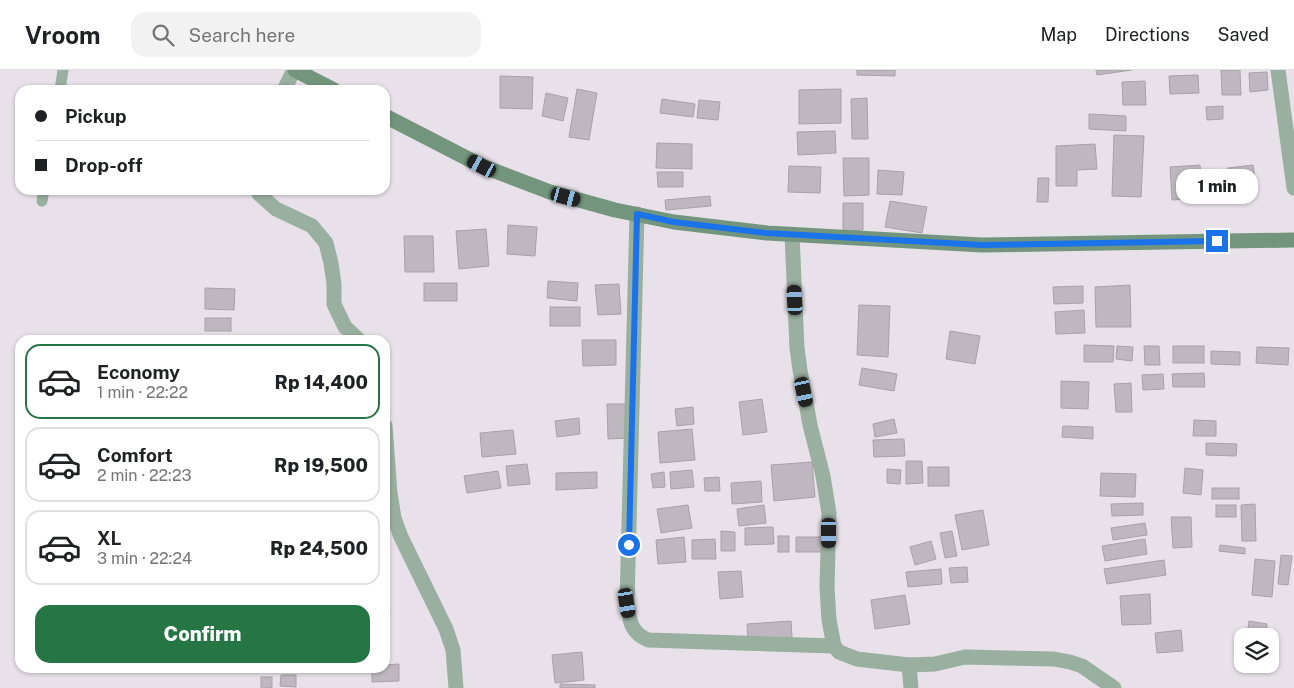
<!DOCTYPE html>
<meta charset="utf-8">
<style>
:root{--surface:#fff;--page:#f2f2f2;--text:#202124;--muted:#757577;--line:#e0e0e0;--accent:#257545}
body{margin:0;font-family:"Public Sans",sans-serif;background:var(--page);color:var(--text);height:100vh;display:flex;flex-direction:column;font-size:19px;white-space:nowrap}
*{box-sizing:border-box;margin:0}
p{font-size:16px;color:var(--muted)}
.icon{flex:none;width:28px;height:28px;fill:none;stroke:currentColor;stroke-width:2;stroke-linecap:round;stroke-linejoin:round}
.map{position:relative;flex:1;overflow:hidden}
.sheet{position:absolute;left:15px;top:265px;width:375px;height:338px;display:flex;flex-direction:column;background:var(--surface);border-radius:15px;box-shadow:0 1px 4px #0004}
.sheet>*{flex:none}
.guide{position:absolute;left:15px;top:15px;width:375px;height:110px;border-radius:15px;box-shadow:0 1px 4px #0004;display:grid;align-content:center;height:110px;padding:0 20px;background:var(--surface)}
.tools{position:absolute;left:1234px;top:558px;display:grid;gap:10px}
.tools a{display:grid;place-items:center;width:45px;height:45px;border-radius:10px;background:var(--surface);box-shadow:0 1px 4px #0004;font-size:25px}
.end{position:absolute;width:22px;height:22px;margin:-11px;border:6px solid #1a73e8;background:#fff;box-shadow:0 0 0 2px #fff}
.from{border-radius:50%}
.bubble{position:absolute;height:35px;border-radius:15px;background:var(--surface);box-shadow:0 1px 4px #0004;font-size:16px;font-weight:800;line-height:35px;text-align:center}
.car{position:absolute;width:15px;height:30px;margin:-15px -8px;border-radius:6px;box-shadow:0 0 4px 1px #0007;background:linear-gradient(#222 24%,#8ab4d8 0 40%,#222 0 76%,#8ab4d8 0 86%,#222 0)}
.guide b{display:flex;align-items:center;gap:18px;height:48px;font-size:19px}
.guide b+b{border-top:1px solid var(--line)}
.guide i{width:12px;height:12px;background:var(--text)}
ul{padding:9px 0 0;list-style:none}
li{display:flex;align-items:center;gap:15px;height:75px;margin:0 10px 8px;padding:0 10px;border:2px solid var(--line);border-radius:15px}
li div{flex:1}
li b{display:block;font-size:19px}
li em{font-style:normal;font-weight:800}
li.current{border-color:var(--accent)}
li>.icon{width:45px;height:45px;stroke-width:1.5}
.button{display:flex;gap:10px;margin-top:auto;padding:10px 20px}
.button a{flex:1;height:58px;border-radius:15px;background:var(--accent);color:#fff;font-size:20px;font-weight:800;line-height:58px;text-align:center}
header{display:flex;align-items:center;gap:30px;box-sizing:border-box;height:70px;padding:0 25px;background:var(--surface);border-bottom:1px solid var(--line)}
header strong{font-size:24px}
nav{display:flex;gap:28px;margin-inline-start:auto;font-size:18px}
.search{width:350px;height:45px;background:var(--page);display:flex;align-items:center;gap:12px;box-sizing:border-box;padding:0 18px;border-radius:15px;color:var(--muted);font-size:19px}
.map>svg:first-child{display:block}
.building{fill:#beb7bf;stroke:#a7a1a8}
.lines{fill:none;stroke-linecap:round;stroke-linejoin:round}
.lane{stroke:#99af9f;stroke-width:11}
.street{stroke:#99af9f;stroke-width:15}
.secondary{stroke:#73957d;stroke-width:15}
.route{stroke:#1a73e8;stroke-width:6}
</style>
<header>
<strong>Vroom</strong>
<div class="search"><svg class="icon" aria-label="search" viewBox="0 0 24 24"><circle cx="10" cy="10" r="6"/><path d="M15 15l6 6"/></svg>Search here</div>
<nav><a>Map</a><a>Directions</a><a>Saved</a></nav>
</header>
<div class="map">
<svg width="1294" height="618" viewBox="0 0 1294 618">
<rect width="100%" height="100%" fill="#e8e1e9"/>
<!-- building -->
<g class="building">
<path d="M857,0H895V6L857,5Z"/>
<path d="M1096,0H1132L1097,5Z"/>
<path d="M1221,0H1240L1241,25H1222Z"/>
<path d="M1267,2L1268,20L1250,22L1249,3Z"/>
<path d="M1198,5L1199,23L1170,24L1169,6Z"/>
<path d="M500,6L533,7L532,39L500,38Z"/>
<path d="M1145,11L1146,35H1123L1122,12Z"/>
<path d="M577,19L597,23L589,70L569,67Z"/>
<path d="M841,19V53L799,54V20Z"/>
<path d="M546,23L568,28L563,51L542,46Z"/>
<path d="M867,28L868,69H852L851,29Z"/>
<path d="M662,29L695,34L693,47L660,43Z"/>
<path d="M699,30L720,32L718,50L697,48Z"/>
<path d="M1223,36V49L1207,50L1206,37Z"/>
<path d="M1089,44L1126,46V61L1089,59Z"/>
<path d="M835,61L836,83L798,85L797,62Z"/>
<path d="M1114,65L1144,66L1141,127L1112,126Z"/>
<path d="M657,73L692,74V99L656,98Z"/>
<path d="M1095,74L1097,99L1077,100V116H1056V76Z"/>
<path d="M843,88H869V125L844,126Z"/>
<path d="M1200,95L1203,128L1172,130L1170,97Z"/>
<path d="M1253,95L1256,115L1230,118L1228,98Z"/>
<path d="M789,96L821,97L820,123L788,122Z"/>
<path d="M878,100L904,102L902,125L877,124Z"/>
<path d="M657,102H683V117H658Z"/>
<path d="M1038,108H1049L1048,132H1037Z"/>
<path d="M710,126L711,136L666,140L665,130Z"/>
<path d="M890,131L927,137L922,163L885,157Z"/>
<path d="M843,133H863V160L843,161Z"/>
<path d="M508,155L537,157L535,186L507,184Z"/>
<path d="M486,159L489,196L459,199L456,161Z"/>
<path d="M404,166H433L434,202H405Z"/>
<path d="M548,211L578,213L577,231L547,228Z"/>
<rect x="424" y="213" width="33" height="18"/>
<path d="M619,214L621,244L598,245L595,215Z"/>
<path d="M1130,215L1131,257H1096L1095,217Z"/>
<path d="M1083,216V233L1054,234L1053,217Z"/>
<path d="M205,218L235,219L234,240L205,239Z"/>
<path d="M859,235L890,236L888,287L857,285Z"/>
<rect x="550" y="237" width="30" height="19"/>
<path d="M1084,240L1085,263L1056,264L1055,242Z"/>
<rect x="205" y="248" width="26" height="13"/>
<path d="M950,261L980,266L975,294L946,289Z"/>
<path d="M582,270H616V295L583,296Z"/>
<path d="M1084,275L1114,276L1113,292H1084Z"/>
<path d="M1117,276L1133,277L1132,291L1116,289Z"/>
<path d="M1144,276H1159L1160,295H1145Z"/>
<rect x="1173" y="276" width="31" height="17"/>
<path d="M1257,277L1289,278L1288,295L1256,293Z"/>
<path d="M1211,281L1240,282V295L1211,294Z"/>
<path d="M862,298L897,304L894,321L859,315Z"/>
<path d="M1204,303L1205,317H1173L1172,304Z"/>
<path d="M1163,304L1164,319L1143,320L1142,305Z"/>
<path d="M1061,311L1089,312L1088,339L1061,338Z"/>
<path d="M1131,313L1132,342H1116L1114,314Z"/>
<path d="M762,329L767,362L743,365L739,332Z"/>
<path d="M607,334H627L628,368L608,369Z"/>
<path d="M693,337L694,354L677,356L675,339Z"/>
<path d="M579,348L580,364L557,367L555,351Z"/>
<path d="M894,349L897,363L875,367L873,354Z"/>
<path d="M1194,350L1216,351V366H1193Z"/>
<path d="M1063,356L1093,357V369L1062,367Z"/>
<path d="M692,359L695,390L660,393L658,362Z"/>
<path d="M513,360L516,384L482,387L480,363Z"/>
<path d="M904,369L905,386L874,387L873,370Z"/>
<path d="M1206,373L1237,374L1236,386L1206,385Z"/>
<path d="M906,391H922L923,413L906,414Z"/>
<path d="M812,392L815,427L774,431L771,395Z"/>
<path d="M527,394L530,414L508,416L506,396Z"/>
<rect x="928" y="397" width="21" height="19"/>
<path d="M1185,398L1203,400L1201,425L1183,423Z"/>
<path d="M887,399L901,400L900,414L887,413Z"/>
<path d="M692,400L694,417L671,419L670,402Z"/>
<path d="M498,401L501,418L467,423L464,406Z"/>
<path d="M597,402V418L556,420V403Z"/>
<path d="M664,402L665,417L653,418L651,404Z"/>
<path d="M1101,403L1136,404L1135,427L1100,426Z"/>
<path d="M719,407L720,421H705L704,408Z"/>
<path d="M761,411L762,432L732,434L731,413Z"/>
<rect x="1212" y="418" width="27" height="11"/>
<path d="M1143,433V445L1112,446L1111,434Z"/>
<path d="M1255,434L1256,471H1242L1241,435Z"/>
<path d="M688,435L692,458L661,463L657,439Z"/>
<path d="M764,435L766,453L739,456L737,439Z"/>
<rect x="1216" y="435" width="20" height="12"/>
<path d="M983,440L989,475L962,480L955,445Z"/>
<path d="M1171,447H1191L1192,477L1173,478Z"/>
<path d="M1145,453L1147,465L1113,470L1111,458Z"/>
<path d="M773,457L774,474L745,475V458Z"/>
<path d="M721,461L735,462V481H721Z"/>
<path d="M952,461L957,486L945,488L940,463Z"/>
<rect x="778" y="466" width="11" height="16"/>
<path d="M684,467L686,492L658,494L656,470Z"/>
<path d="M796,467H823L824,482H796Z"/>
<path d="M715,469L716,489H692V470Z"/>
<path d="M1145,469L1147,484L1105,491L1102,476Z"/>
<path d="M931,471L936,489L915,495L910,477Z"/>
<path d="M1220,475L1245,478V484L1219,481Z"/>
<path d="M1281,485L1292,486L1288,515L1278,514Z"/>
<path d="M1255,489L1275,491L1272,527L1252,525Z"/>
<path d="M1164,490L1166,505L1107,514L1104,499Z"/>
<path d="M967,497L968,512L951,513L949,498Z"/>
<path d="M941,499L942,514L908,517L906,502Z"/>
<path d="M741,501L743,527L720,529L718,502Z"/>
<path d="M1150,524L1151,554L1122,555L1120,526Z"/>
<path d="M905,525L910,554L875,559L871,530Z"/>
<path d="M791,551L792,567L748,571L747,554Z"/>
<path d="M1249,551L1267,554L1266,566L1247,565Z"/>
<path d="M1181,560L1183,581L1157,583L1155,563Z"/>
<path d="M582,582L584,610L555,613L552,585Z"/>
<path d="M399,594V611L372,612V598H385V595Z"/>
<path d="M1249,594H1269V597L1249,595Z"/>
<path d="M281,605H296V617L280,616Z"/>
<rect x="261" y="607" width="11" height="11"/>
<path d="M560,614L595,615V618H560Z"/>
</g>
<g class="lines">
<!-- lane -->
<g class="lane">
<path d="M60,20L63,0"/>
<path d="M42,131L44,120"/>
</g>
<!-- street -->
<g class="street">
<path d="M1278,0L1294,118"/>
<path d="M284,20L294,0"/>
<path d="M258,120L259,124L276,139L312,156L326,173L331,193L334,214V234L345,257L359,270"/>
<path d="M637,144L627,533C630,551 630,562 648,570L834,576"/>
<path d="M792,165L797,278L800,300L810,355L823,406L829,443L827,517L829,550L834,576L839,582L857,589L909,595L935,594L965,587L1054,589L1070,592L1082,596L1114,618"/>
<path d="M385,356L390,423L394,448L401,467L446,559L453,580L456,618"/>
<path d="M909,595L911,618"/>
</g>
<!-- secondary -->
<g class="secondary">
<path d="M295,0L334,20"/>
<path d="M385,46L482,96L550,122L615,140L674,152L767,163L982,175L1294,170"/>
</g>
</g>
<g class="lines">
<!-- route -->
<path class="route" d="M629,475L637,144L674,152L766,163L982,175L1217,171"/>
</g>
</svg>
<div class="tools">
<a><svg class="icon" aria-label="layers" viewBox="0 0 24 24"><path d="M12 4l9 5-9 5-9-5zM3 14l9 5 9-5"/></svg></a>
</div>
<i class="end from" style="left:629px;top:475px"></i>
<i class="end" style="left:1217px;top:171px"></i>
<div class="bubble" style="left:1176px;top:99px;width:82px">1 min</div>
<i class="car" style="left:482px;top:96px;rotate:298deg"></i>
<i class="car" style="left:566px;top:127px;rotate:105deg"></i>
<i class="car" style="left:795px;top:230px;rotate:357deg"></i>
<i class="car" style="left:804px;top:322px;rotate:168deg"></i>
<i class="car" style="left:829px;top:463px;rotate:180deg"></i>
<i class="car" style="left:627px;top:533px;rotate:171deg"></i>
<div class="guide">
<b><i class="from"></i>Pickup</b>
<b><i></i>Drop-off</b>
</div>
<section class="sheet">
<ul>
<li class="current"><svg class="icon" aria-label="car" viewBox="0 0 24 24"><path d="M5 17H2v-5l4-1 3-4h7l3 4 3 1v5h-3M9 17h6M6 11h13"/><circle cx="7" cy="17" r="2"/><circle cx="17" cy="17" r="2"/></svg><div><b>Economy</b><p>1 min · 22:22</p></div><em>Rp 14,400</em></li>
<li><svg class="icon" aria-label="car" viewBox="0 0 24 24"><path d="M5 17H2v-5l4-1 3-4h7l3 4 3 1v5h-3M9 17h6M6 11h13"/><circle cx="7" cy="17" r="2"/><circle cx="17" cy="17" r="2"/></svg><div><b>Comfort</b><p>2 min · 22:23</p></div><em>Rp 19,500</em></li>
<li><svg class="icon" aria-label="car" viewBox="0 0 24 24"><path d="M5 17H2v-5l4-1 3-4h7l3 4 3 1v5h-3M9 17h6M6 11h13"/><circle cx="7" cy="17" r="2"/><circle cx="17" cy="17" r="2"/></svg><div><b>XL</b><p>3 min · 22:24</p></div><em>Rp 24,500</em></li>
</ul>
<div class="button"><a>Confirm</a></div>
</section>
</div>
